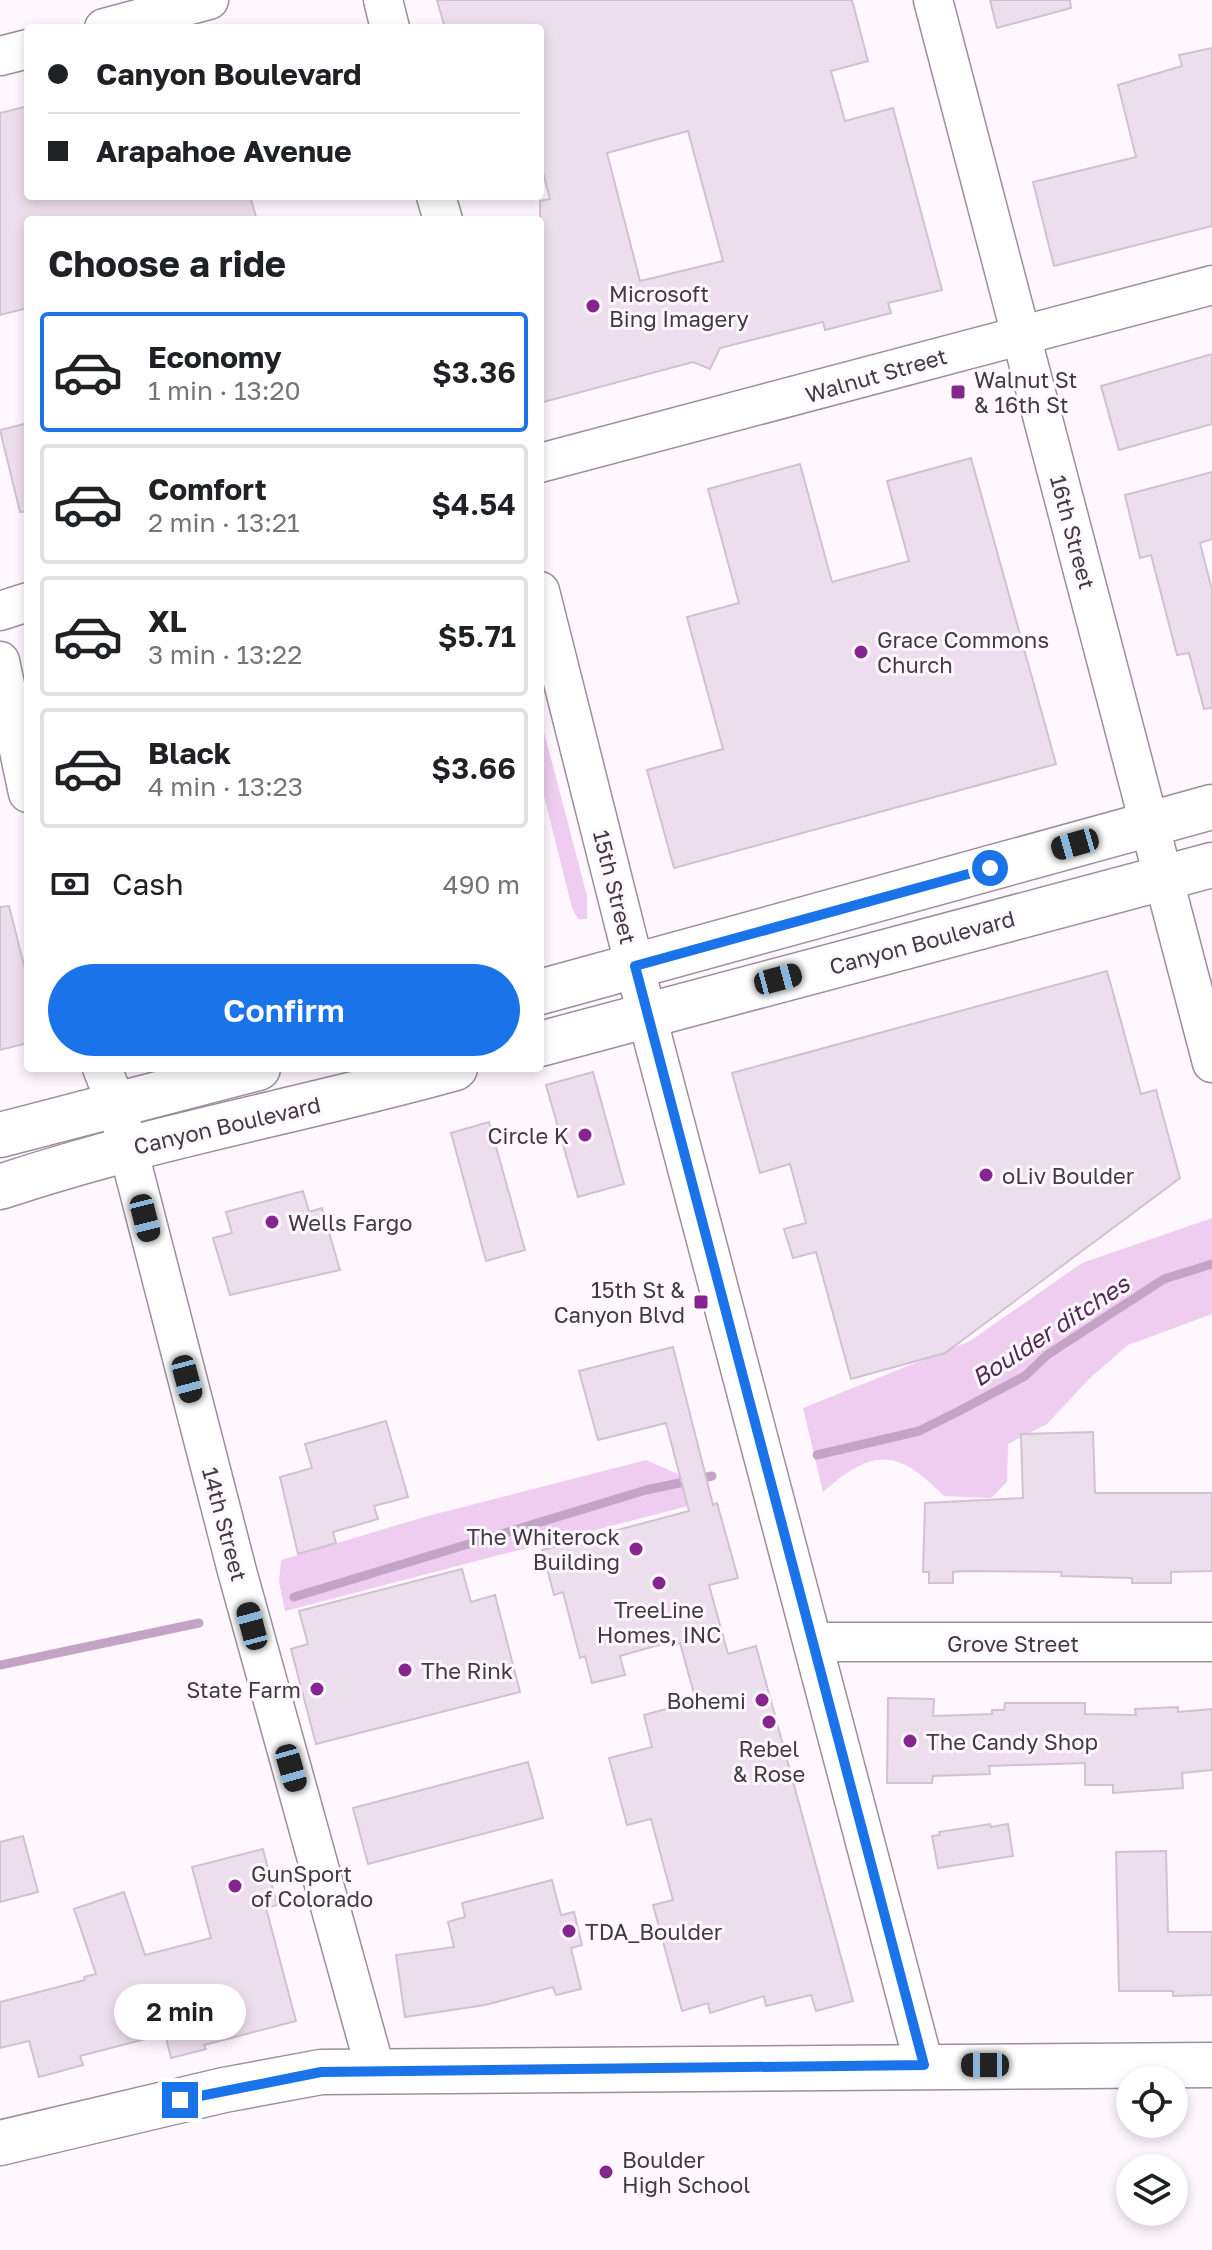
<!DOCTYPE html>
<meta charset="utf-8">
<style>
:root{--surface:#fff;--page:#f6f6f6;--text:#202124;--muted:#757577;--line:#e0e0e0;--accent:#1a73e8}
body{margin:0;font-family:"Golos Text",sans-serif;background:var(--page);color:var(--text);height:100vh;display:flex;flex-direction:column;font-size:30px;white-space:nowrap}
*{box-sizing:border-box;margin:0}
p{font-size:26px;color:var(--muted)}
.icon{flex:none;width:44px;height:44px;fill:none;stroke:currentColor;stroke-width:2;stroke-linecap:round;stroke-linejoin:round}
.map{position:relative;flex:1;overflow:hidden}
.drawer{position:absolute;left:24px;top:216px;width:520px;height:856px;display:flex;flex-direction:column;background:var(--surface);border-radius:8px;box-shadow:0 4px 12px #0003}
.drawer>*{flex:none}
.hud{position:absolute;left:24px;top:24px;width:520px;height:176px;border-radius:8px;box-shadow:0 4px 12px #0003;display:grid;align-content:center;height:176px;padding:0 24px;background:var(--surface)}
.buttons{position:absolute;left:1116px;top:2066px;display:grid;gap:16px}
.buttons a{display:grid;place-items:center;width:72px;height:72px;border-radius:50%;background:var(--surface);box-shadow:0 4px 12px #0003;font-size:40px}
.end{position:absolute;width:36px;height:36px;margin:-18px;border:10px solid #1a73e8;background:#fff;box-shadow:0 0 0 4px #fff}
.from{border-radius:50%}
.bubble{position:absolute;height:56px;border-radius:28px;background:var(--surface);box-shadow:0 4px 12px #0003;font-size:26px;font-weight:600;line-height:56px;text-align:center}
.car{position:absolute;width:24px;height:48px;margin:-24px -12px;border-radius:10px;box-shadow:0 0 6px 2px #0007;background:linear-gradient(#222 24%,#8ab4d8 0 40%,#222 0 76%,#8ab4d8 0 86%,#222 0)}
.hud b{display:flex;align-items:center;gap:28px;height:76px;font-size:30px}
.hud b+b{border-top:2px solid var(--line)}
.hud i{width:20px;height:20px;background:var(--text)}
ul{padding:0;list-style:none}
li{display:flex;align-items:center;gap:24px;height:120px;margin:0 16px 12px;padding:0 8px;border:4px solid var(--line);border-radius:8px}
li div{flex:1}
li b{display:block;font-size:30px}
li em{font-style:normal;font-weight:600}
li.selected{border-color:var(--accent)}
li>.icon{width:72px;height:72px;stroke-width:1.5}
h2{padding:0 24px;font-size:36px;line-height:96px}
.pay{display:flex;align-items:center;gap:20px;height:88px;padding:0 24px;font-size:30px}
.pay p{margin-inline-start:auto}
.action{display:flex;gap:16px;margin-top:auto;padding:16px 24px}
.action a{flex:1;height:92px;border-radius:48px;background:var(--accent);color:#fff;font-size:32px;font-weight:600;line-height:92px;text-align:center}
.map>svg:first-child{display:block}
.green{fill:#eecdf0}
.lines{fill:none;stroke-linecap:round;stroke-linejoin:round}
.stream{stroke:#c4a4c6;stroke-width:9}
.building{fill:#eddeee;stroke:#d1c2d2;stroke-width:2;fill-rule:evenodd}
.minor-casing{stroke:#9c8e9d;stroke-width:41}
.major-casing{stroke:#9c8e9d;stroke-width:47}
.minor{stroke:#fff;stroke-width:38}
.major{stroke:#fff;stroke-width:44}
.route{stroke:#1a73e8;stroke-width:10}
.poi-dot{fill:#86258f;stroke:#fef8fe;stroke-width:3}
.labels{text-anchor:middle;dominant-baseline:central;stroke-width:6;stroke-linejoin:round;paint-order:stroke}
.poi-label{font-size:22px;fill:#403a41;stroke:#fef8fe;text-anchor:start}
.street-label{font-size:22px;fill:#403a41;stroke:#fef8fe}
.water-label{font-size:24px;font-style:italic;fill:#532956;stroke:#fef8fe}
</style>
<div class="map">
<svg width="1212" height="2250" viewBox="0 0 1212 2250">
<rect width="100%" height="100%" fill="#fef8fe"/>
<!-- green -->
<g class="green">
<path d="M540,730L544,732L587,896V919H578L572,908L540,780Z"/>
<path d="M1212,1218V1314L1128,1345L1089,1379L1047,1424L1008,1444L1007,1482L991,1498L944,1496C897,1448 873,1448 823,1492L803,1408L970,1341L1082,1263Z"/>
<path d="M646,1460L678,1474L703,1471L711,1500L285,1611L279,1582L281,1560L424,1517Z"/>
</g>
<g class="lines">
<!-- stream -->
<g class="stream">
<path d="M817,1455L919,1431L961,1410L1025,1376L1047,1355L1164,1279L1212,1264"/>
<path d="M294,1597L646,1490L712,1476"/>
<path d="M0,1665L199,1623"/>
</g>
</g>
<!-- building -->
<g class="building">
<path d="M437,0H852L868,61L831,71L845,121L893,108L942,290L888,303L891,313L825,330L823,322L720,348L710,369L693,362L540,403V201L550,199L540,161V28H445ZM688,131L723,261L640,281L607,153Z"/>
<path d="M990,0H1070L1071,8L997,28Z"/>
<path d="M1212,48V226L1054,266L1033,182L1136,157L1118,85L1182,66L1179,55Z"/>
<path d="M28,106V196H250L257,220H28V308L0,315V113Z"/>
<path d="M1212,354V424L1119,450L1101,386Z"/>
<path d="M28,423V511L20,512L0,430Z"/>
<path d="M971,458L1056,764L674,868L647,770L723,749L687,617L739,603L708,489L800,464L832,582L909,561L887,481Z"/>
<path d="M1212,472V539L1200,543L1212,590V708L1204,709L1189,653L1177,655L1151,555L1140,558L1125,495Z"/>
<path d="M9,906L28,981V1043L0,1050V907Z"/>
<path d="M1107,971L1141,1094L1156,1090L1180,1178L945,1353L851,1379L816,1252L793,1258L784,1229L806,1223L790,1164L760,1173L732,1073Z"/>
<path d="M593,1072L624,1184L578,1197L546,1085Z"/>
<path d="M489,1122L525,1250L486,1261L451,1133Z"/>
<path d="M303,1191L309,1212L322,1208L340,1270L230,1295L213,1238L232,1233L226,1212Z"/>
<path d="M673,1347L713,1505L717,1503L738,1578L709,1585L728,1654L756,1646L853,2001L816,2011L811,1995L766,2006L764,1996L710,2013L708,2003L682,2011L653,1905L673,1900L651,1819L627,1825L609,1758L652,1747L644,1715L696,1701L680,1643L670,1646L669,1642L620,1656L625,1675L592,1683L585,1656L580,1658L563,1592L554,1595L542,1550L689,1511L666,1423L598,1440L579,1371Z"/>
<path d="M386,1421L408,1497L374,1506L378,1519L333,1532L336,1543L298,1554L280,1477L312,1468L305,1444Z"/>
<path d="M1093,1432L1095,1493H1212V1571L1171,1572V1583H1132V1578L1061,1576L1062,1572L966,1571L953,1572V1583H929V1572H923L925,1503L1023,1498L1021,1434Z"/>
<path d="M462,1569L471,1602L495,1595L520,1692L316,1744L291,1649L308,1644L299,1611Z"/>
<path d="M888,1698L934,1699L933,1716L992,1714V1710H1004L1005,1703H1085V1714L1136,1715L1135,1709L1178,1707V1712L1212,1709V1770L1182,1773L1183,1788L1113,1793V1785H1085V1763L989,1766L990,1774L933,1776L932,1783H887Z"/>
<path d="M528,1762L543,1818L368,1864L353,1808Z"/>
<path d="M990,1824L991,1827L1008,1824L1013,1856L938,1868L932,1836L940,1835L939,1832Z"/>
<path d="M23,1836L38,1892L0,1902V1842Z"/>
<path d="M263,1849L277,1905L266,1908L296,2021L204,2045L206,2049L171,2058L165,2034L80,2056L83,2065L39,2077L29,2041L0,2048V2002L85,1980L84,1977L96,1974L74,1909L124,1892L145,1955L211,1938L192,1867Z"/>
<path d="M1166,1851L1168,1932H1212V1995L1173,1996V1991H1119L1116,1852Z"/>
<path d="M552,1880L561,1915L574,1912L582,1945L571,1948L581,1989L556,1995L553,1987L485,2005L405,2017L396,1955L454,1947L448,1922L465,1917L462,1903Z"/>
</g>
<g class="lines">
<defs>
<g id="minor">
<path d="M383,0L390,28"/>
<path d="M933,0L1212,1063"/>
<path d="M104,28L209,0"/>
<path d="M0,56L28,49"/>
<path d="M436,196L443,220"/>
<path d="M540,463L1212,285"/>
<path d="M540,591L655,1047L924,2065"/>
<path d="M0,611L28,602"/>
<path d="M0,661L28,793"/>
<path d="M102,1068L117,1106L237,1571L376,2072"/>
<path d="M814,1642H1212"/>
</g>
<g id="major">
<path d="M540,992L1212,807"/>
<path d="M540,1044L1212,865"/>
<path d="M0,1135L258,1068"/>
<path d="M0,1187C149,1137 304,1110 455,1068"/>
<path d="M0,2143L224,2090L321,2072L1212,2065"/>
</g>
</defs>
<!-- minor casing -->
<use href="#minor" class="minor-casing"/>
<!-- major casing -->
<use href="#major" class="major-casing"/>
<!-- minor -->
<use href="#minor" class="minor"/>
<!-- major -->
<use href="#major" class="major"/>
</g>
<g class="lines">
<!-- route -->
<path class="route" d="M180,2100L321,2072L924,2065L635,966L990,868"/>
</g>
<!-- markers -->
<g class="poi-dot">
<circle cx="593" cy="306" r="8"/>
<rect x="950" y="384" width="16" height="16" rx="4"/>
<circle cx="861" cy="652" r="8"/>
<circle cx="585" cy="1135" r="8"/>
<circle cx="986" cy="1175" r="8"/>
<circle cx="272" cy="1222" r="8"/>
<rect x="693" y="1294" width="16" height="16" rx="4"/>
<circle cx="636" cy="1549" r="8"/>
<circle cx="659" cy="1583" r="8"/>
<circle cx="405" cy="1670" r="8"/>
<circle cx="317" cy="1689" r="8"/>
<circle cx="762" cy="1700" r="8"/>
<circle cx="769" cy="1722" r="8"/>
<circle cx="910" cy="1741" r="8"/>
<circle cx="235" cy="1886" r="8"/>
<circle cx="569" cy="1931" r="8"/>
<circle cx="606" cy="2172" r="8"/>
</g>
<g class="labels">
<!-- poi labels -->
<g class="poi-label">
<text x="609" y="293">Microsoft<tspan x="609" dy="25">Bing Imagery</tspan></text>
<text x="974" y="379">Walnut St<tspan x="974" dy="25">&amp; 16th St</tspan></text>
<text x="877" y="639">Grace Commons<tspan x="877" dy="25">Church</tspan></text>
<text x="569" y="1135" text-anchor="end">Circle K</text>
<text x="1002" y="1175">oLiv Boulder</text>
<text x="288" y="1222">Wells Fargo</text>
<text x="685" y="1289" text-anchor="end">15th St &amp;<tspan x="685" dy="25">Canyon Blvd</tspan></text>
<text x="620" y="1536" text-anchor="end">The Whiterock<tspan x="620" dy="25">Building</tspan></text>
<text x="659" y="1609" text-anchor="middle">TreeLine<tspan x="659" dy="25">Homes, INC</tspan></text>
<text x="421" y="1670">The Rink</text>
<text x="301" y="1689" text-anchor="end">State Farm</text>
<text x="746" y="1700" text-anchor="end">Bohemi</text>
<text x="926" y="1741">The Candy Shop</text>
<text x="769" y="1748" text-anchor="middle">Rebel<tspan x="769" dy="25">&amp; Rose</tspan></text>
<text x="251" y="1873">GunSport<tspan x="251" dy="25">of Colorado</tspan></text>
<text x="585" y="1931">TDA_Boulder</text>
<text x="622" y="2159">Boulder<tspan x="622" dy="25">High School</tspan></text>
</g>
<!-- street labels -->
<g class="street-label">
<text transform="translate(876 375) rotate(-16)">Walnut Street</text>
<text transform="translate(1073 532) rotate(75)">16th Street</text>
<text transform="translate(615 887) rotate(76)">15th Street</text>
<text transform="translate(922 942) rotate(-15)">Canyon Boulevard</text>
<text transform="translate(227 1125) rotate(-13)">Canyon Boulevard</text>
<text transform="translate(225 1524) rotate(75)">14th Street</text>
<text x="1013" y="1643">Grove Street</text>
</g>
<!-- water labels -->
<g class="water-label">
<text transform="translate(1050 1330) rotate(-33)">Boulder ditches</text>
</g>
</g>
</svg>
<div class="buttons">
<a><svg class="icon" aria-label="locate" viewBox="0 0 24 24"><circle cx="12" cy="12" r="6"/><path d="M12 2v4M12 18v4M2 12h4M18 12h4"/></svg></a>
<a><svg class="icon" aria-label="layers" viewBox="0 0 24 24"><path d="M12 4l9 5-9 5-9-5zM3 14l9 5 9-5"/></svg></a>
</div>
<i class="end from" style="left:990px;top:868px"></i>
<i class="end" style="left:180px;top:2100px"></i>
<div class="bubble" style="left:114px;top:1984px;width:132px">2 min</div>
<i class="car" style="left:1075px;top:844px;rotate:254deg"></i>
<i class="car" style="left:778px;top:979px;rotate:75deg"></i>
<i class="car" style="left:145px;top:1218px;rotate:166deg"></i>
<i class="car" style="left:187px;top:1379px;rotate:165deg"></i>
<i class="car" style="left:252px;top:1626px;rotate:345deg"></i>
<i class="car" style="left:291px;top:1768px;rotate:164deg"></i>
<i class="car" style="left:985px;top:2065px;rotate:270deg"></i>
<div class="hud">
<b><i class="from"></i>Canyon Boulevard</b>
<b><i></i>Arapahoe Avenue</b>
</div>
<section class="drawer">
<h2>Choose a ride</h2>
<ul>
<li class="selected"><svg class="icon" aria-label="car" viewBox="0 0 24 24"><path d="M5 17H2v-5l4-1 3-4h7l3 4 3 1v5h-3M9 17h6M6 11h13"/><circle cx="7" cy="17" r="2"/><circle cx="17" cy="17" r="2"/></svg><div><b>Economy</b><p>1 min · 13:20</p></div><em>$3.36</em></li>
<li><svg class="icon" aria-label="car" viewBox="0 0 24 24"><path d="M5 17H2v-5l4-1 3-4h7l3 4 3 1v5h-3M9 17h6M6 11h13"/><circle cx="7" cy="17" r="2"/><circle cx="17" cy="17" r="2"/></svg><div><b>Comfort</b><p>2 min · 13:21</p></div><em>$4.54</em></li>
<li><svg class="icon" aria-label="car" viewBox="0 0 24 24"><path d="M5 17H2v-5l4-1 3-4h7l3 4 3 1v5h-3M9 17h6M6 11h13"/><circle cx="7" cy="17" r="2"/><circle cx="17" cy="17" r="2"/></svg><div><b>XL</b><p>3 min · 13:22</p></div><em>$5.71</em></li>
<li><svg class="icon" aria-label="car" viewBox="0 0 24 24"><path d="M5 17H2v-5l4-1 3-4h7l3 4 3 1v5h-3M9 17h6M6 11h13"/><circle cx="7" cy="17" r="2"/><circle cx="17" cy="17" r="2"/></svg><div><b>Black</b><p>4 min · 13:23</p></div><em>$3.66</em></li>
</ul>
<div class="pay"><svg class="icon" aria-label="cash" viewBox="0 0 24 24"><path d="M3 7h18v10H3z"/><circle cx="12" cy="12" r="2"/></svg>Cash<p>490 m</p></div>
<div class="action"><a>Confirm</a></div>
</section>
</div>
